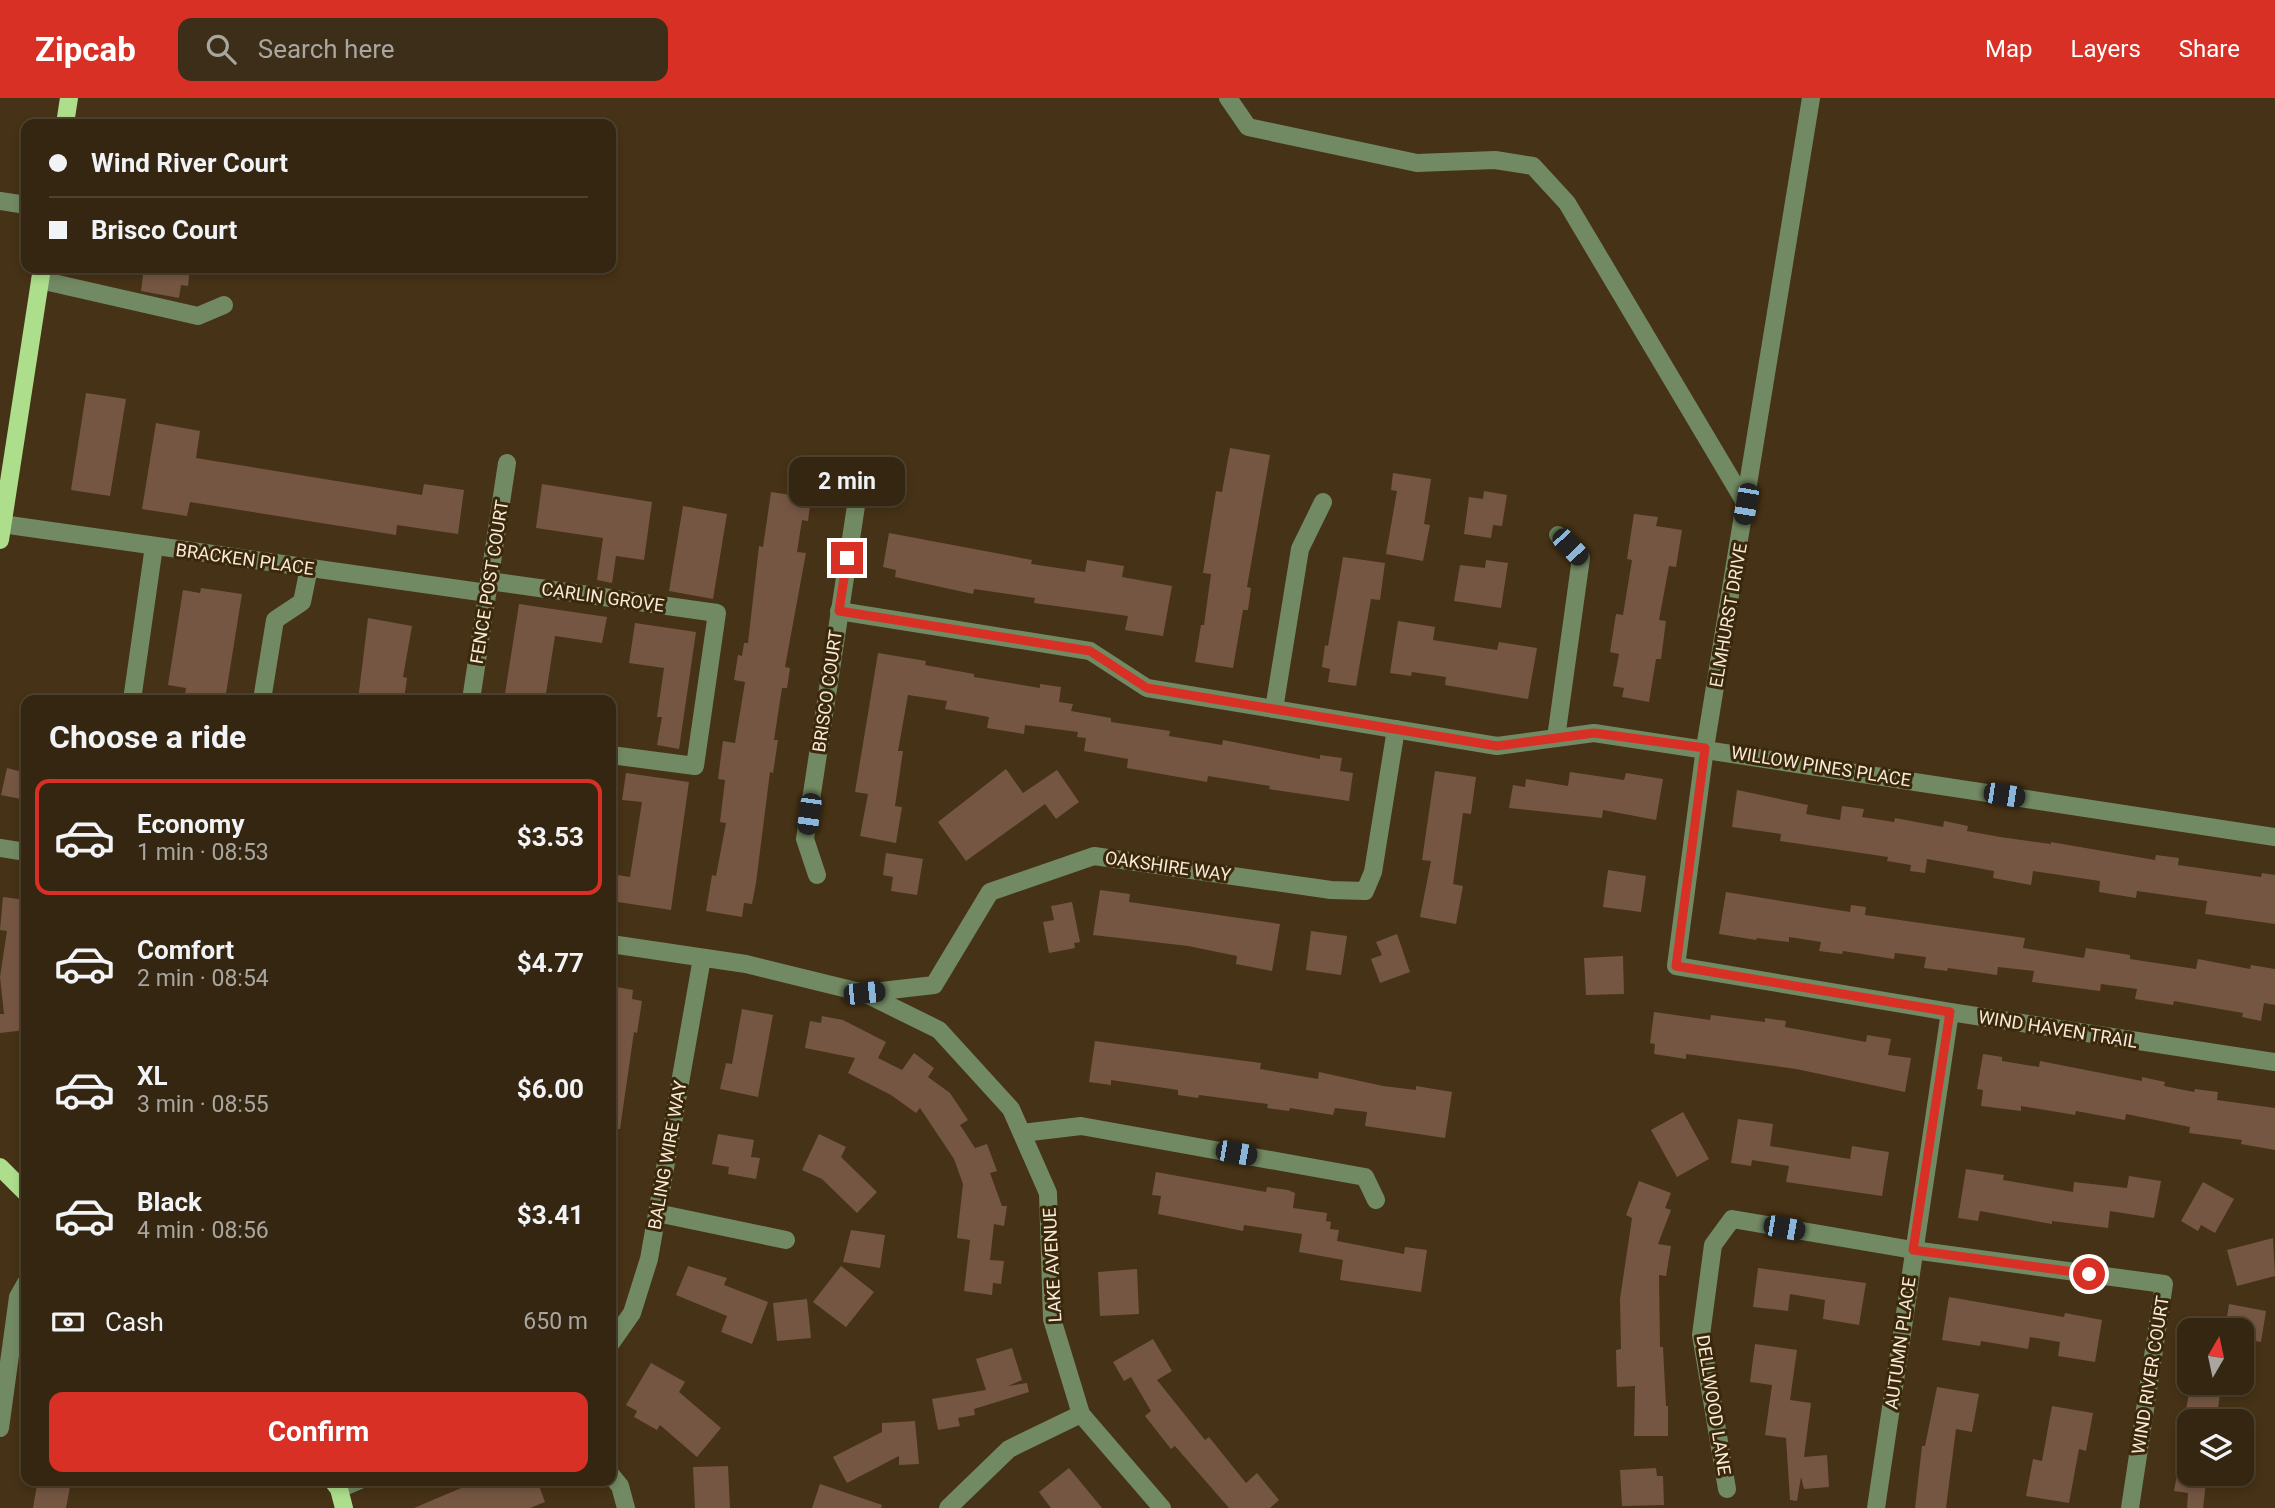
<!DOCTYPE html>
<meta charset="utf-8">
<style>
:root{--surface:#342610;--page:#3c2e19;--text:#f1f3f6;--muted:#a9a59f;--line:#4e4330;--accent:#d93025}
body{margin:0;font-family:Roboto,sans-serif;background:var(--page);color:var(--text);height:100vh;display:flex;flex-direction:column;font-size:26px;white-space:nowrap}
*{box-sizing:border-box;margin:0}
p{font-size:23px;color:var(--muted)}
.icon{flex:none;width:38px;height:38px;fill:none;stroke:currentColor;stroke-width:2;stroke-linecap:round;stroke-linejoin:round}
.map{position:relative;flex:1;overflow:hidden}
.sheet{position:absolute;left:21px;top:597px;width:595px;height:791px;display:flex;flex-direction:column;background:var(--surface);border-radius:14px;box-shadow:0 4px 10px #0003,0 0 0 2px var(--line)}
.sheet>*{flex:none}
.top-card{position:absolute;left:21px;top:21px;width:595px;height:154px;border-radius:14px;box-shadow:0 4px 10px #0003,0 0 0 2px var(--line);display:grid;align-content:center;height:154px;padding:0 28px;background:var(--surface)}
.needle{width:46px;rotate:9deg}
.controls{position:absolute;left:2177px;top:1220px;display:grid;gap:14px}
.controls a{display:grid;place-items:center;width:77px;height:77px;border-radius:14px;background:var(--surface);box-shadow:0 4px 10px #0003,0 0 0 2px var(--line);font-size:35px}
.end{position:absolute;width:32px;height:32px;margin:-16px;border:9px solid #d93025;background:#fff;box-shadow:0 0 0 4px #fff}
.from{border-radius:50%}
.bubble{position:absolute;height:49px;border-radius:14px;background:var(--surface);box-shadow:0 4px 10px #0003,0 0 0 2px var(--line);font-size:23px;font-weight:700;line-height:49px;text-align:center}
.car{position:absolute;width:21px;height:42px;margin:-21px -10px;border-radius:9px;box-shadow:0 0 5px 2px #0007;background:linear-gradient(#222 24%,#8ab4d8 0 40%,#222 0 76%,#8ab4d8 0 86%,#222 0)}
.top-card b{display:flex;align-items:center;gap:24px;height:66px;font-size:26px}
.top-card b+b{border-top:2px solid var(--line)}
.top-card i{width:18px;height:18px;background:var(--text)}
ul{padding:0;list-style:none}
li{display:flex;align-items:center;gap:21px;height:116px;margin:0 14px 10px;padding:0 14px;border:4px solid transparent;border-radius:14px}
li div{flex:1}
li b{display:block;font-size:26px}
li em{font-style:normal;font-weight:700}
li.active{border-color:var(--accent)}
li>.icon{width:63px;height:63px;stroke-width:1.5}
h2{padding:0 28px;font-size:32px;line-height:84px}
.pay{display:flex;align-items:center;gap:18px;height:77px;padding:0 28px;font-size:26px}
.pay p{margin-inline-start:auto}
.button{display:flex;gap:14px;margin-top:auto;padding:14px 28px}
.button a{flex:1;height:80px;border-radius:14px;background:var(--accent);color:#fff;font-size:28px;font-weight:700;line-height:80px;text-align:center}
header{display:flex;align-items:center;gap:42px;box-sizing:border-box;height:98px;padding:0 35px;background:var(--accent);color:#fff}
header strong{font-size:33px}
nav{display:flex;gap:38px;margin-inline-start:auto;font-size:24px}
.search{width:490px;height:63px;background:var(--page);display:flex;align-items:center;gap:18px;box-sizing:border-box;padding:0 24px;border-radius:14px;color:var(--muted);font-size:26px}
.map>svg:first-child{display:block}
.building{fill:#755643}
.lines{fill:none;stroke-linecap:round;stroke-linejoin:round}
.minor{stroke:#728a63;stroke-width:18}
.major{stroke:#adde8c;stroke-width:18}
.route{stroke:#d93025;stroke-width:9}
.labels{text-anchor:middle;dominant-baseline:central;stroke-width:6;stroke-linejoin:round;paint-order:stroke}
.street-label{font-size:18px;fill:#f7eada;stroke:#3b280b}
</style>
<header>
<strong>Zipcab</strong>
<div class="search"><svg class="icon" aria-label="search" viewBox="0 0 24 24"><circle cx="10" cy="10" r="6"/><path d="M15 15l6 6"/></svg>Search here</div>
<nav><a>Map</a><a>Layers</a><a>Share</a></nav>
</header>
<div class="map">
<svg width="2275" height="1410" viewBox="0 0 2275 1410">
<rect width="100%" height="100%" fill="#463216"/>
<!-- building -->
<g class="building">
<path d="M144,170H190L188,188L181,187L179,200L141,193Z"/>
<path d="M86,295L126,301L110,398L71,392Z"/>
<path d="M156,325L200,333L196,360L422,397L424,386L464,392L458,436L397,427L396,437L190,404L187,418L142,411Z"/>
<path d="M1230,350L1270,357L1247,489L1251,490L1248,512H1243L1233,570L1195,564L1201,527H1204L1211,476L1203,475L1216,393L1222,394Z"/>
<path d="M1393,375L1431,381L1424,426L1430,427L1423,463L1386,456L1397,393L1391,392Z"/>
<path d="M542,386L652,404L644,462L616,458L612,485L597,482L603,440L536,430Z"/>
<path d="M1484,393L1507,397L1502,428L1493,427L1491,440L1464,436L1469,399L1483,401Z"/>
<path d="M771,394L811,400L808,423L802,422L797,454L806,455L785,569L790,570L787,590H782L774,642H778L773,675L770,674L756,785L752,806L744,805L742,819L706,813L712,777L716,778L726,725L720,724L725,682L718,681L723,643L735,645L745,584L734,582L738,557L742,558L744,545H748L759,448L763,449Z"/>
<path d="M683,408L727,416L713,501L669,493Z"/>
<path d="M1634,416L1658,419L1656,428L1682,432L1676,469L1669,468L1659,522L1666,523L1661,561H1656L1649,604L1622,599L1624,590L1613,588L1619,556L1610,554L1616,516L1623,517L1632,462L1627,461Z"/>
<path d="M889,435L1032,462L1031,466L1085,474L1087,462L1124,468L1122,479L1172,488L1163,538L1125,532L1128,518L1034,505L1035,500L974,491L973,496L895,479L896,472L883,469Z"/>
<path d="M1343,459L1385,465L1380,502L1371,501L1356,588L1328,584L1330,571L1322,569L1325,547L1328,548Z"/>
<path d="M1486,462L1508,465L1501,510L1454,503L1460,467L1485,470Z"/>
<path d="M201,490L242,496L225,602L185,597L186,590L168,587L183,492L200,495Z"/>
<path d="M519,506L607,519L602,545L555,538L545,602H504Z"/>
<path d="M368,520L412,528L403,579L407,580L404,602H358Z"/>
<path d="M1398,523L1435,529L1433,542L1497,552L1499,544L1537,550L1528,601L1445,587L1446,579L1412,574L1411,578L1390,575Z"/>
<path d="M635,525L696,534L679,651L657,647L662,619H657L664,570L629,565Z"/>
<path d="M878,555L926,563L925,567L974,576V579L1040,590V586L1061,589L1059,604L1073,606L1071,613L1111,620V624L1170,633L1169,638L1222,647L1223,642L1320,661V657L1342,660L1340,673L1353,675L1349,703L1269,691L1270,688L1208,678L1207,684L1127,670L1128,661L1084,653L1086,640L1077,639L1078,634L1025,627L1024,636L987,630L989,619L945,611L947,603L908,597L898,653H903L895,708L902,709L896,745L860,738L868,696L855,694Z"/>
<path d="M7,670L26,675V702L1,697Z"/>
<path d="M1006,671L1023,695L1057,672L1079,704L1056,721L1045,706L966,763L938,724Z"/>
<path d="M1435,673L1476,679L1471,716L1463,715L1453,786L1463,788L1456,826L1420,819L1431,763L1422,762Z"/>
<path d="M1570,674L1624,682L1626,675L1663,681L1656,722L1603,712L1602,720L1509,710L1513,687L1525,689L1526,681L1568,688Z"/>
<path d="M626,675L689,684L671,812L611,803V776L630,779L642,704L622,702Z"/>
<path d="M1737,692L1808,707L1806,716L1840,722L1842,708L1864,711L1862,719L1894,724L1895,720L1943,729L1944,723L1968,728L1967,733L2000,739L2051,746V744L2155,762L2156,757L2179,760L2178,767L2261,779L2262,775L2275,777V826L2205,816L2207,803L2137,793L2136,800L2099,794L2100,783L2033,773L2031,787L1993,780L1994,773L1927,761L1925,775L1910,773L1911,767L1887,763L1888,759L1780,743L1781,736L1732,729Z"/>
<path d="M886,755L923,761L917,797L891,793L893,779L883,777Z"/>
<path d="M1608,772L1646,778L1641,814L1603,809Z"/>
<path d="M1100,792L1130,796L1129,804L1280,826L1272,873L1236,866L1237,858L1188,848L1093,837Z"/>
<path d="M1726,794L1850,814L1851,807L1866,809L1865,817L2025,840L2023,850L2084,860L2086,850L2130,857V861L2196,871L2198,861L2250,871L2251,867L2275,871V907L2264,905L2261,923L2242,919L2243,915L2174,903L2173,907L2135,901L2137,891L2101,886L2100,893L2032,884L2034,873L1998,869L1997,877L1948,870L1947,873L1924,870L1926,859L1895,855L1894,861L1843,853L1842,856L1819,853L1821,844L1789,839V844L1757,840L1756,842L1719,836Z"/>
<path d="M3,799L26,802L23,865H26V932L0,935V916H4L0,879L7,833L0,832Z"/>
<path d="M1072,804L1080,844L1074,845L1075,850L1049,855L1043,824L1054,822L1051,808Z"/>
<path d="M1311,833L1347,838L1341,877L1306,872Z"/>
<path d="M1397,836L1410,874L1380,885L1371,861L1382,857L1376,844Z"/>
<path d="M1623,858L1624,896L1586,897L1584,860Z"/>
<path d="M611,888L633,892L632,901L642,903L637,935L634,934L620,1031H611Z"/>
<path d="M742,911L773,917L758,999L720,991L726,965L732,966Z"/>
<path d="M1654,914L1710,922L1711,917L1765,924V920L1786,923L1785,929L1866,944L1867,937L1891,941L1888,957L1911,960L1905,994L1796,971L1686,956V961L1654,956L1655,946L1650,945Z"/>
<path d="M822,918L843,922L886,944L878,960L902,972L914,955L934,970L928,979L950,995L968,1022L960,1027L975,1050L987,1046L997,1073L990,1075L1002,1108H1007L1004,1128L994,1126L990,1162L1004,1163L1001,1186L993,1185L992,1197L964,1193L970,1142L957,1140L963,1086L954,1061L920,1010L916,1015L891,997L848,975L855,960L805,950L810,923L821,925Z"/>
<path d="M1095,943L1261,965L1260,971L1318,981L1319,974L1383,988L1416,992V988L1452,994L1445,1040L1365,1028L1367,1014L1335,1010L1333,1017L1290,1010L1289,1013L1267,1010L1268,1006L1199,997L1198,1000L1178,997V992L1111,982V987L1089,984Z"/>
<path d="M1983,956L2002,959V963L2039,969L2040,963L2142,983V979L2165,984L2164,988L2194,994L2195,991L2218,994L2217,1002L2275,1010V1052L2241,1046L2242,1042L2189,1035L2190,1029L2126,1016L2125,1022L2076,1013L2075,1017L2021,1008V1013L1981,1008L1983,992L1977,991Z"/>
<path d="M1683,1014L1709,1061L1677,1079L1651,1032Z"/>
<path d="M1738,1021L1773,1026L1770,1048L1850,1061L1852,1048L1889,1054L1882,1098L1786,1084L1789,1068L1752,1062L1751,1068L1731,1065Z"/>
<path d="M718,1036L754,1042L751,1059L760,1060L756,1081L728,1076L729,1069L712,1066Z"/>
<path d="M819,1036L846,1049L841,1059L877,1094L857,1115L822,1081L802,1072Z"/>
<path d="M1966,1071L2004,1077L2003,1082L2073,1094L2074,1084L2127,1090L2129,1078L2161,1083L2154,1120L2110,1113L2108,1130L2052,1123V1126L1980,1113L1978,1123L1958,1120Z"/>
<path d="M1156,1074L1266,1094L1267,1089L1288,1092L1295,1095L1293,1110L1327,1115L1326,1123L1331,1124L1330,1131L1339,1132L1337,1143L1404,1156L1405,1149L1427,1152L1421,1194L1340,1182L1343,1162L1299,1154L1302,1136L1244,1127L1243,1133L1158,1116L1161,1098L1152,1097Z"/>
<path d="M1639,1083L1671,1095L1665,1110L1671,1112L1658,1146L1671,1148L1666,1178L1659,1177L1660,1249H1663L1666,1308H1668V1338H1634L1635,1288L1617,1289L1616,1252L1621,1251L1620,1201L1632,1120L1626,1117Z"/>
<path d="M2203,1084L2234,1101L2215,1135L2201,1127L2198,1133L2181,1123Z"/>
<path d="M851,1132L885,1137L880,1170L843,1164Z"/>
<path d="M2273,1140L2275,1178L2237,1188L2227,1152Z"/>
<path d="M688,1168L727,1180L724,1187L768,1204L752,1246L721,1234L727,1218L676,1197Z"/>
<path d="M841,1168L874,1194L846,1229L813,1204Z"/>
<path d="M1758,1170L1866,1185L1859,1227L1823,1221L1825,1202L1790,1196L1788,1213L1753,1209Z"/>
<path d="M1137,1171L1139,1216L1100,1218L1098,1174Z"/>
<path d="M1949,1199L2064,1219L2065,1215L2102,1222L2095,1264L2058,1258L2060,1244L2030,1239L2028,1251L1981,1243L1980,1248L1942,1242Z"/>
<path d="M807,1201L811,1240L777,1243L773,1205Z"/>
<path d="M2229,1206L2266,1213L2261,1244L2242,1241V1232H2225Z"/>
<path d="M1153,1241L1172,1273L1157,1282L1205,1342L1209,1339L1246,1385L1257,1375L1279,1402L1270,1410H1229L1175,1348L1171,1351L1145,1318L1151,1313L1131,1279L1124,1283L1113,1264Z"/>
<path d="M1755,1246L1797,1252L1790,1302L1811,1305L1804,1359L1827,1357L1829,1389L1804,1391L1801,1379L1797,1403L1790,1402L1786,1340L1765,1337L1772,1287L1750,1284Z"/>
<path d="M1012,1250L1022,1282L1008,1288L1027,1285L1029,1294L974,1311L975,1317L958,1320L960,1328L938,1332L932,1301L986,1292L976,1261Z"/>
<path d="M651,1265L685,1284L679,1294L721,1330L697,1359L660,1327L657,1332L634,1319L637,1313L626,1307Z"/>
<path d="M2191,1284H2222L2216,1323H2184Z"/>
<path d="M1937,1289L1979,1296L1972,1334L1956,1331L1946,1410H1915L1922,1348H1925Z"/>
<path d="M2052,1308L2093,1315L2086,1353L2079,1351L2069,1405L2026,1398L2033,1361L2042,1363Z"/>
<path d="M915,1323L919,1366L899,1367V1358L847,1385L833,1359L882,1334V1325Z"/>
<path d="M728,1368L730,1410H695L693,1369Z"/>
<path d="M1069,1370L1102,1410H1051L1039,1394Z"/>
<path d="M1656,1370L1657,1378H1663L1664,1407L1622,1408L1620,1372Z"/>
<path d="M2177,1376H2207L2203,1410H2187L2188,1395L2174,1393Z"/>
<path d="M45,1382H68L67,1388L70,1389L66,1410H33L37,1387L43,1389Z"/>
<path d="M480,1382H537L545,1404L530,1410H414Z"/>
<path d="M820,1386L882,1407L881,1410H812Z"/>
</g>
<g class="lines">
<!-- minor -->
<g class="minor">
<path d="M1228,0L1248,29L1417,65L1495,62L1533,68L1567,105L1746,406"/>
<path d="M1811,0L1705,650L1676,868L1950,914L2275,964"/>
<path d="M0,103L26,107"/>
<path d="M40,182L198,218L224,207"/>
<path d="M2,426L487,495"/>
<path d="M489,483L717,515L695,668L611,657"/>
<path d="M839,513L1090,553L1147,590L1497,648L1594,635L2275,739"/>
<path d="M132,602L154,448"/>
<path d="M262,602L275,522L302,504L309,470"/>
<path d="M471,602L507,365"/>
<path d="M1274,611L1300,451L1323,404"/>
<path d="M1556,640L1581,460L1558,437"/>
<path d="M0,750L26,754"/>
<path d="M817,777L805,741L856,408"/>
<path d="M611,846L746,866L864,895L939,932L1011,1011L1048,1095L1052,1221L1081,1316L1162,1410"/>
<path d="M864,895L934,887L990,794L1094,758L1331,792L1365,793L1373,774L1396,631"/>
<path d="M1022,1035L1081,1028L1365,1079L1376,1102"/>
<path d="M657,1115L786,1142"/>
<path d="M611,1245L632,1215L649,1161L702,860"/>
<path d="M0,1330L18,1199L26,1185"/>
<path d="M611,1377L620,1388L626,1410"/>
<path d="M339,1391L360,1382"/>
<path d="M1727,1391L1701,1237L1713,1147L1732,1121L1913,1152L2164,1186L2130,1410"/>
<path d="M948,1410L1009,1351L1081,1316"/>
<path d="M1876,1410L1950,914"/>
</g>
<!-- major -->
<g class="major">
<path d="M65,26L69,0"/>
<path d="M0,442L42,170"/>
<path d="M0,1069L26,1095"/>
<path d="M332,1382L339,1391L344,1410"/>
</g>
</g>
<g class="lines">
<!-- route -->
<path class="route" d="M847,460L839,513L1090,553L1147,590L1497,648L1594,635L1705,650L1676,868L1950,914L1913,1152L2089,1176"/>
</g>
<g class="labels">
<!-- street labels -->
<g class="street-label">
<text transform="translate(245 461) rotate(8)">BRACKEN PLACE</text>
<text transform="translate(489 484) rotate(-81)">FENCE POST COURT</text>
<text transform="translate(603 499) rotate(8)">CARLIN GROVE</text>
<text transform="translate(1728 517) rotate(-80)">ELMHURST DRIVE</text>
<text transform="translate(827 593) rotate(-82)">BRISCO COURT</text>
<text transform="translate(1821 668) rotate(9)">WILLOW PINES PLACE</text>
<text transform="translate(1168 768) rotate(8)">OAKSHIRE WAY</text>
<text transform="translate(2058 931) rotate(9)">WIND HAVEN TRAIL</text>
<text transform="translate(667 1057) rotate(-80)">BALING WIRE WAY</text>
<text transform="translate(1052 1167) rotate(-93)">LAKE AVENUE</text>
<text transform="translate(1900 1245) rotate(-82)">AUTUMN PLACE</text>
<text transform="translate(2150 1277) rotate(-81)">WIND RIVER COURT</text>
<text transform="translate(1714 1307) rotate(81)">DELLWOOD LANE</text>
</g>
</g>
</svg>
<div class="controls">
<a><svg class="needle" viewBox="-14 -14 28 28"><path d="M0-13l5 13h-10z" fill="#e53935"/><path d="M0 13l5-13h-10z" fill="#a9a59f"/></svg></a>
<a><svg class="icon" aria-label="layers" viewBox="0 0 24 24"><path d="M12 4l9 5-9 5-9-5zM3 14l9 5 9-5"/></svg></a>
</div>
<i class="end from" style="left:2089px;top:1176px"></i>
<i class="end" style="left:847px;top:460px"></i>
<div class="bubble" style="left:789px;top:359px;width:116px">2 min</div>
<i class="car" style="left:1746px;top:406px;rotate:190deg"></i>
<i class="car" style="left:1570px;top:449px;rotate:137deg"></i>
<i class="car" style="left:2004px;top:697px;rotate:99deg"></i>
<i class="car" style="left:809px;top:716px;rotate:188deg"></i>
<i class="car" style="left:864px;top:895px;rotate:84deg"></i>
<i class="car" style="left:1236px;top:1055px;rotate:100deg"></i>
<i class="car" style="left:1784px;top:1130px;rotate:100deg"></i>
<div class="top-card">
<b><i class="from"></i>Wind River Court</b>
<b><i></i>Brisco Court</b>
</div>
<section class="sheet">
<h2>Choose a ride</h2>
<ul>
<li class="active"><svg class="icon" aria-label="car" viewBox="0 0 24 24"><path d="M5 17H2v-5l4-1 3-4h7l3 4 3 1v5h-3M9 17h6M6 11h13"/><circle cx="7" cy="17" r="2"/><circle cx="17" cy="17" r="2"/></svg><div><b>Economy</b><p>1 min · 08:53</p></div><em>$3.53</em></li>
<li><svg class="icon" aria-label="car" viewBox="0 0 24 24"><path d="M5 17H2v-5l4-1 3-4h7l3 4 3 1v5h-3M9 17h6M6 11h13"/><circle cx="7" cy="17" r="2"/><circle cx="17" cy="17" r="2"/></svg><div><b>Comfort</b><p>2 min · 08:54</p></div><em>$4.77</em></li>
<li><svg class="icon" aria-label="car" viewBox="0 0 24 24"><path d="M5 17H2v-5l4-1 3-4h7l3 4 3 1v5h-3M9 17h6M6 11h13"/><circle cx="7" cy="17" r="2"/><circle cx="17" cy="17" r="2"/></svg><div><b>XL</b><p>3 min · 08:55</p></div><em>$6.00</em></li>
<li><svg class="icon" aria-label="car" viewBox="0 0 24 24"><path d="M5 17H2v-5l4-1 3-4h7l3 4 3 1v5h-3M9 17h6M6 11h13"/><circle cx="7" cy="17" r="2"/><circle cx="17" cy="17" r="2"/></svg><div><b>Black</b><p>4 min · 08:56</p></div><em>$3.41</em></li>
</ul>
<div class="pay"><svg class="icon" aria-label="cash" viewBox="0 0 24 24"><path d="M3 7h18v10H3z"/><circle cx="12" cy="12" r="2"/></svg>Cash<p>650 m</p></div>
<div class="button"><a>Confirm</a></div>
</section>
</div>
